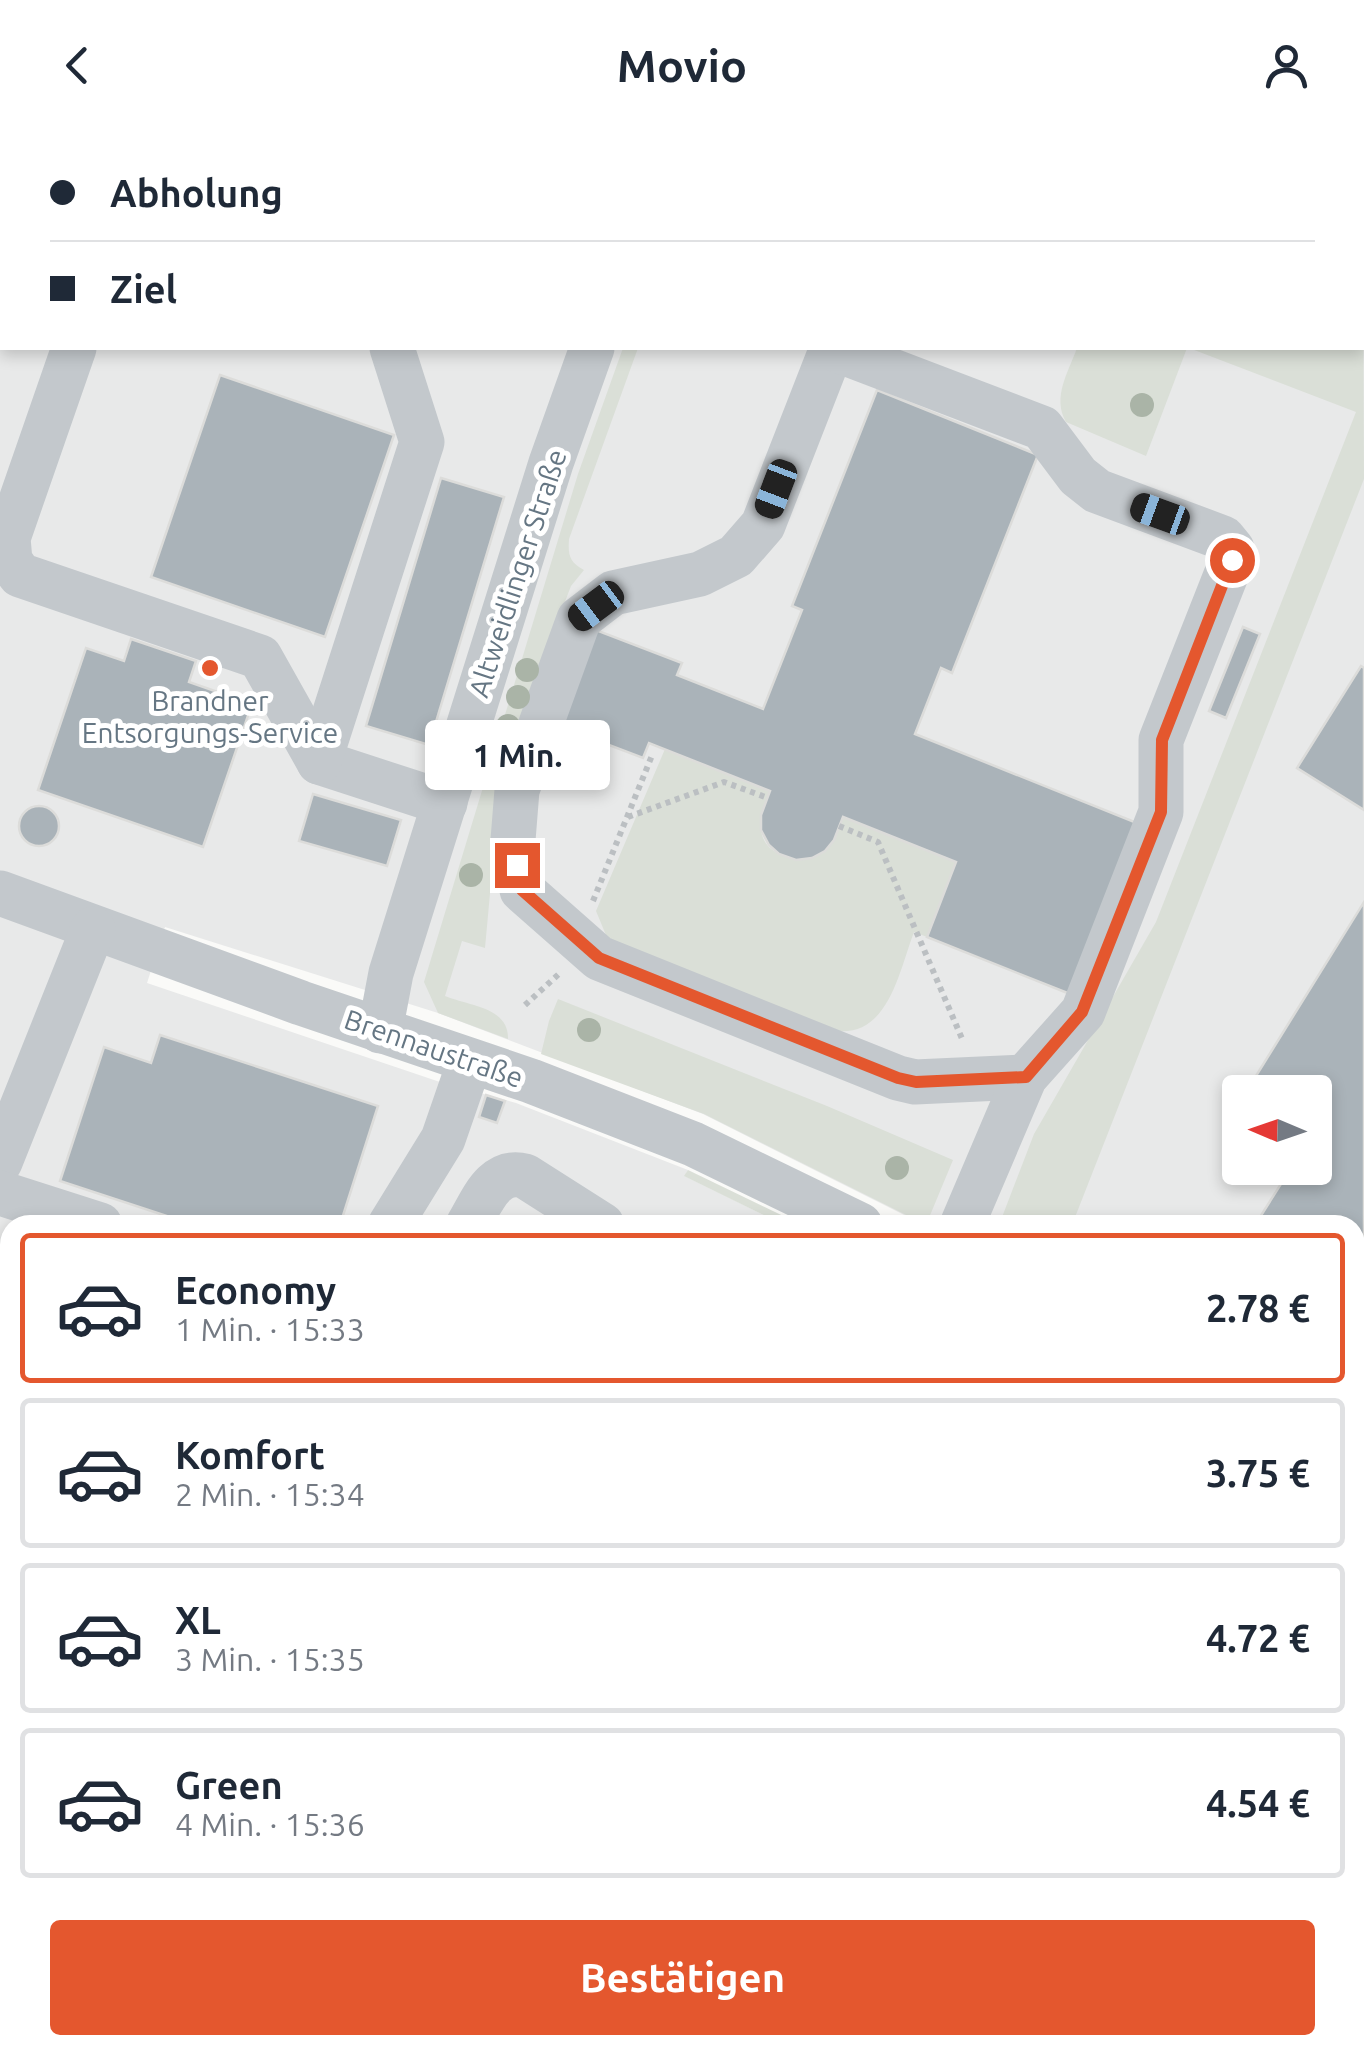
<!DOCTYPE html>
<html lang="de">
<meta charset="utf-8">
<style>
:root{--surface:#fff;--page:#f6f6f7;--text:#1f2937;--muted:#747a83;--line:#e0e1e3;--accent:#e4572e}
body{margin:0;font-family:Ubuntu,sans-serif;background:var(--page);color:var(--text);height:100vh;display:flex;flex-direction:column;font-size:38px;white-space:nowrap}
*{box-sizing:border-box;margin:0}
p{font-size:32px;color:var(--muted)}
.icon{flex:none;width:55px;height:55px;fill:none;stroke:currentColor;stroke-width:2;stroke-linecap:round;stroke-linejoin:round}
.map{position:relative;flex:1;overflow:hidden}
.details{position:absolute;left:0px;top:1085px;width:1365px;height:840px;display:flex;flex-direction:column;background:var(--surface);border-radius:30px 30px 0 0;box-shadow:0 5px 15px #0003}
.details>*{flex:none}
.top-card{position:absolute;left:0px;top:0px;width:1365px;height:220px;box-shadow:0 5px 15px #0003;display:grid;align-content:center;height:220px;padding:0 50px;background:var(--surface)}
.needle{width:65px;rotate:272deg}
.tools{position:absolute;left:1222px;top:945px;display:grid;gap:20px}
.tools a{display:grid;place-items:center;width:110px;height:110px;border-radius:10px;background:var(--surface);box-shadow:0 5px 15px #0003;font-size:50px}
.end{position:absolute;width:45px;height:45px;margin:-22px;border:12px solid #e4572e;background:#fff;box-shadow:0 0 0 5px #fff}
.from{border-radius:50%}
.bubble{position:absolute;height:70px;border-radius:10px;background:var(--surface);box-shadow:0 5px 15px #0003;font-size:32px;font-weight:600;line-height:70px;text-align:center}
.car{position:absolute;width:30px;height:60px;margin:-30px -15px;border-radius:12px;box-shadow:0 0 8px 2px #0007;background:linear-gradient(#222 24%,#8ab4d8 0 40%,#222 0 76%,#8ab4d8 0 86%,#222 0)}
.top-card b{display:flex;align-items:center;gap:35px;height:95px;font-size:38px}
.top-card b+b{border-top:2px solid var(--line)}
.top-card i{width:25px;height:25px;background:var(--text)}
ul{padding:18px 0 0;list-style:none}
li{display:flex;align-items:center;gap:30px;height:150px;margin:0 20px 15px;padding:0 30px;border:5px solid var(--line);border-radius:10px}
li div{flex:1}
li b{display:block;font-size:38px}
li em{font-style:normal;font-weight:600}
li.selected{border-color:var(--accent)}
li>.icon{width:90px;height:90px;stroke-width:1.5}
.action{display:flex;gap:20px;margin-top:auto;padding:20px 50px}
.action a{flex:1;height:115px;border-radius:10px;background:var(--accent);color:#fff;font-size:40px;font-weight:600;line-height:115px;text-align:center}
header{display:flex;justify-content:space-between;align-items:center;height:130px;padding:0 50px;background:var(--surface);font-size:45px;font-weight:600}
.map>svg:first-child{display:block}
.built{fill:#e8e9e9;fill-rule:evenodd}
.green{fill:#dadfd7}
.building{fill:#aab3b9;stroke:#dcdcda;stroke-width:2.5}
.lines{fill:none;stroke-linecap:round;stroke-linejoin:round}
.path{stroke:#bbbfc2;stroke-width:6;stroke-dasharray:5 5;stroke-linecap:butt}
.minor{stroke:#c3c8cc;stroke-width:45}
.tree{fill:#aab4a7}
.route{stroke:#e4572e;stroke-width:12}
.poi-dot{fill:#e4572e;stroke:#fff;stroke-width:4}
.labels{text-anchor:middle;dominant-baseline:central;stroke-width:10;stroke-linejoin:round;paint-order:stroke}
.street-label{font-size:28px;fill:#657683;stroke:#fff}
.poi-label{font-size:28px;fill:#657683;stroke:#fff}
</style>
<header><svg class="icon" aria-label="back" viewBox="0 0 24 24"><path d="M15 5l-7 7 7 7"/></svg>Movio<svg class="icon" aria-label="person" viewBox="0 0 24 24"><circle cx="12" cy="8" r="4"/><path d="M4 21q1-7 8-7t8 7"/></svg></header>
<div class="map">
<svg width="1364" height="1925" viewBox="0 0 1364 1925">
<rect width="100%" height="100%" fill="#fafaf8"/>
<!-- built -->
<g class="built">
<path d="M0,0H1364V1280L1355,1277V1095H924L703,984L438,883L165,797L147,853L437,951L516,973L688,1040L685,1046L784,1095H10V1915H1291L1284,1925H0ZM2,2H1362V218H2ZM1240,962H1315V1038H1240Z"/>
<path d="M1355,1360L1364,1366V1797L1355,1811Z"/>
</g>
<!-- green -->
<g class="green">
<path d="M1363,121L1364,349L1072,1095H999L1034,1004L1156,792L1356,282L1189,218H1362Z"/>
<path d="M623,218H638L569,409C568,425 569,432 584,440L571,456L507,623L499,665L485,818L462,811L445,866C469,876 509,877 508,909L438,883L424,852L578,344Z"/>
<path d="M1077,218H1187L1146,326L1066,292C1052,267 1068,243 1077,218Z"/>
<path d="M665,619L770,661C768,672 760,689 761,700C764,728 805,737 824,721C834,713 838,699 843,687L956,732L927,807L914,802C899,841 889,906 837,901L608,810L596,781Z"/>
<path d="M558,869L827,976L953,1030L926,1095L704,984L541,924L549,891Z"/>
<path d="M688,1040L802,1095H784L684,1046Z"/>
<path d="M1364,1797V1925H1284L1291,1915H1355V1811Z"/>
</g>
<!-- building -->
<g class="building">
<path d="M165,0H264V2Z"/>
<path d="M738,0H1011L737,2Z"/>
<path d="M1042,0H1364V122L1362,2Z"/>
<path d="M220,245L394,305L325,507L151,447Z"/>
<path d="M877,260L1038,325L952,543L941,538L915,604L1137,693L1070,864L927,807L956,732L843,687L834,710L825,721L812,728L796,730L779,724L769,715L761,700V685L770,661L649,613L643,628L559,596L596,500L682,533L677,545L763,579L802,480L792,476Z"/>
<path d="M441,348L504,367L429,615L366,596Z"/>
<path d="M1243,497L1260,504L1226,588L1209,581Z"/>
<path d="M131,509L196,531L189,552L252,574L203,717L38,660L86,518L124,531Z"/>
<path d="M1361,536L1364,538V680L1297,638Z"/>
<path d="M313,664L401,690L387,736L299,711Z"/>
<circle cx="39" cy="696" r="20"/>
<path d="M1364,772V1188L1355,1182V1095H1255L1291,1038H1315V962H1246Z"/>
<path d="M160,905L378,976L340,1095H194L60,1051L104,917L151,933Z"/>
<path d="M486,965L505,971L497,993L479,987Z"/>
<path d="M10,1616V1749L0,1743V1633Z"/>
<path d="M298,1915H833L827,1925H314Z"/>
</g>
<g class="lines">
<!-- path -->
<g class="path">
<path d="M628,687L724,652L768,668"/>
<path d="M839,696L878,712L963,911"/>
<path d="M593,771L653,623"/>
<path d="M525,875L561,842"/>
<path d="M940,1915L947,1919L960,1915"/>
</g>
<!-- minor -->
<g class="minor">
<path d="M90,0L93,2"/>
<path d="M632,0L638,2"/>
<path d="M672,2L673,0"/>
<path d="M74,218L8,408L10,431L20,445L260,527L319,632L445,673"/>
<path d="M832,218L763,395L736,426L700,444L613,463L579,489L517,660L513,710L522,760L599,828L898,948L915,952L1025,947"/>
<path d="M832,218L1042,298L1078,346L1097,361L1223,408L1232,419V430L1161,610V682L1083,882L1025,947L962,1095"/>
<path d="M319,632L422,312L392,218"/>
<path d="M0,763L301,873L531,951L693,1014L860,1095"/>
<path d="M380,901L391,843L551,333L592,218"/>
<path d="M0,1032L93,799"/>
<path d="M0,1063L100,1095"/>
<path d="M390,1095L443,1009L470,931"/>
<path d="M468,1095C482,1072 493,1038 525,1046L602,1095"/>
<path d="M0,1247L10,1231"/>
<path d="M1355,1312L1364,1315"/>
<path d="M0,1552L10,1536"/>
<path d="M210,1925L216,1915"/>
<path d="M883,1925L888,1915"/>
</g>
</g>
<!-- trees -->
<g class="tree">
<circle cx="1142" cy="275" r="12"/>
<circle cx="527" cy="540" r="12"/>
<circle cx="518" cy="567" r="12"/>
<circle cx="508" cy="596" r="12"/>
<circle cx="500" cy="621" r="12"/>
<circle cx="471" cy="745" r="12"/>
<circle cx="589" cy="900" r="12"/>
<circle cx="897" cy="1038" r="12"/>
</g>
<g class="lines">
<!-- route -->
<path class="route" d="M517,735L522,760L599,828L898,948L916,952L1026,947L1082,882L1161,682L1162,610L1232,430"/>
</g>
<!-- markers -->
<circle class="poi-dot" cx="210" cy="538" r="10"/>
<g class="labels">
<!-- street labels -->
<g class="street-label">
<text transform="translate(517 443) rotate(-72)">Altweidlinger Straße</text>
<text transform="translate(434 918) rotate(19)">Brennaustraße</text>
</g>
<!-- poi labels -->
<g class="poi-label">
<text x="210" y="570">Brandner<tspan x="210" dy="32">Entsorgungs-Service</tspan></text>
</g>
</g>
</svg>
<div class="tools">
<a><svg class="needle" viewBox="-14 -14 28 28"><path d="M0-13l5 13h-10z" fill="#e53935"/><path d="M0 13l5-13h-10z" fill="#747a83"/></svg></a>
</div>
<i class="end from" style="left:1232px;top:430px"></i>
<i class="end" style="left:517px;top:735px"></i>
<div class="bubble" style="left:425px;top:590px;width:185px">1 Min.</div>
<i class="car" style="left:776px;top:359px;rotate:201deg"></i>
<i class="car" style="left:1160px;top:384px;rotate:290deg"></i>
<i class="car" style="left:596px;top:476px;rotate:233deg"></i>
<div class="top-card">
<b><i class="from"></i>Abholung</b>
<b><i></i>Ziel</b>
</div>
<section class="details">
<ul>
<li class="selected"><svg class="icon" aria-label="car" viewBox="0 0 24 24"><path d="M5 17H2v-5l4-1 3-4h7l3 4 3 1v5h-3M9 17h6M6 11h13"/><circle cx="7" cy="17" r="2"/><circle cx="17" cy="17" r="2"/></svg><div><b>Economy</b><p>1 Min. · 15:33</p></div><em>2.78 €</em></li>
<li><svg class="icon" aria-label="car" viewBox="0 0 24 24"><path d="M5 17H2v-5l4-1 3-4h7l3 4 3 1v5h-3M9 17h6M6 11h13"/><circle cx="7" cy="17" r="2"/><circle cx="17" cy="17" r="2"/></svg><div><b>Komfort</b><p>2 Min. · 15:34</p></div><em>3.75 €</em></li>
<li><svg class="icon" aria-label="car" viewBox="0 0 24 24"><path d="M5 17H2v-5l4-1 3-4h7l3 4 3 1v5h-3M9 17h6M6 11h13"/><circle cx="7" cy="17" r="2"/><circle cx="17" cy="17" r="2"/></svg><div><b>XL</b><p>3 Min. · 15:35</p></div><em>4.72 €</em></li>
<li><svg class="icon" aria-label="car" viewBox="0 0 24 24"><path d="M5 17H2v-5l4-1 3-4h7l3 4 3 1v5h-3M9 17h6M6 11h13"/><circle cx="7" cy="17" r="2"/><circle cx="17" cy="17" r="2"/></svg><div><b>Green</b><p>4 Min. · 15:36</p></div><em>4.54 €</em></li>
</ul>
<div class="action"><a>Bestätigen</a></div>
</section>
</div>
